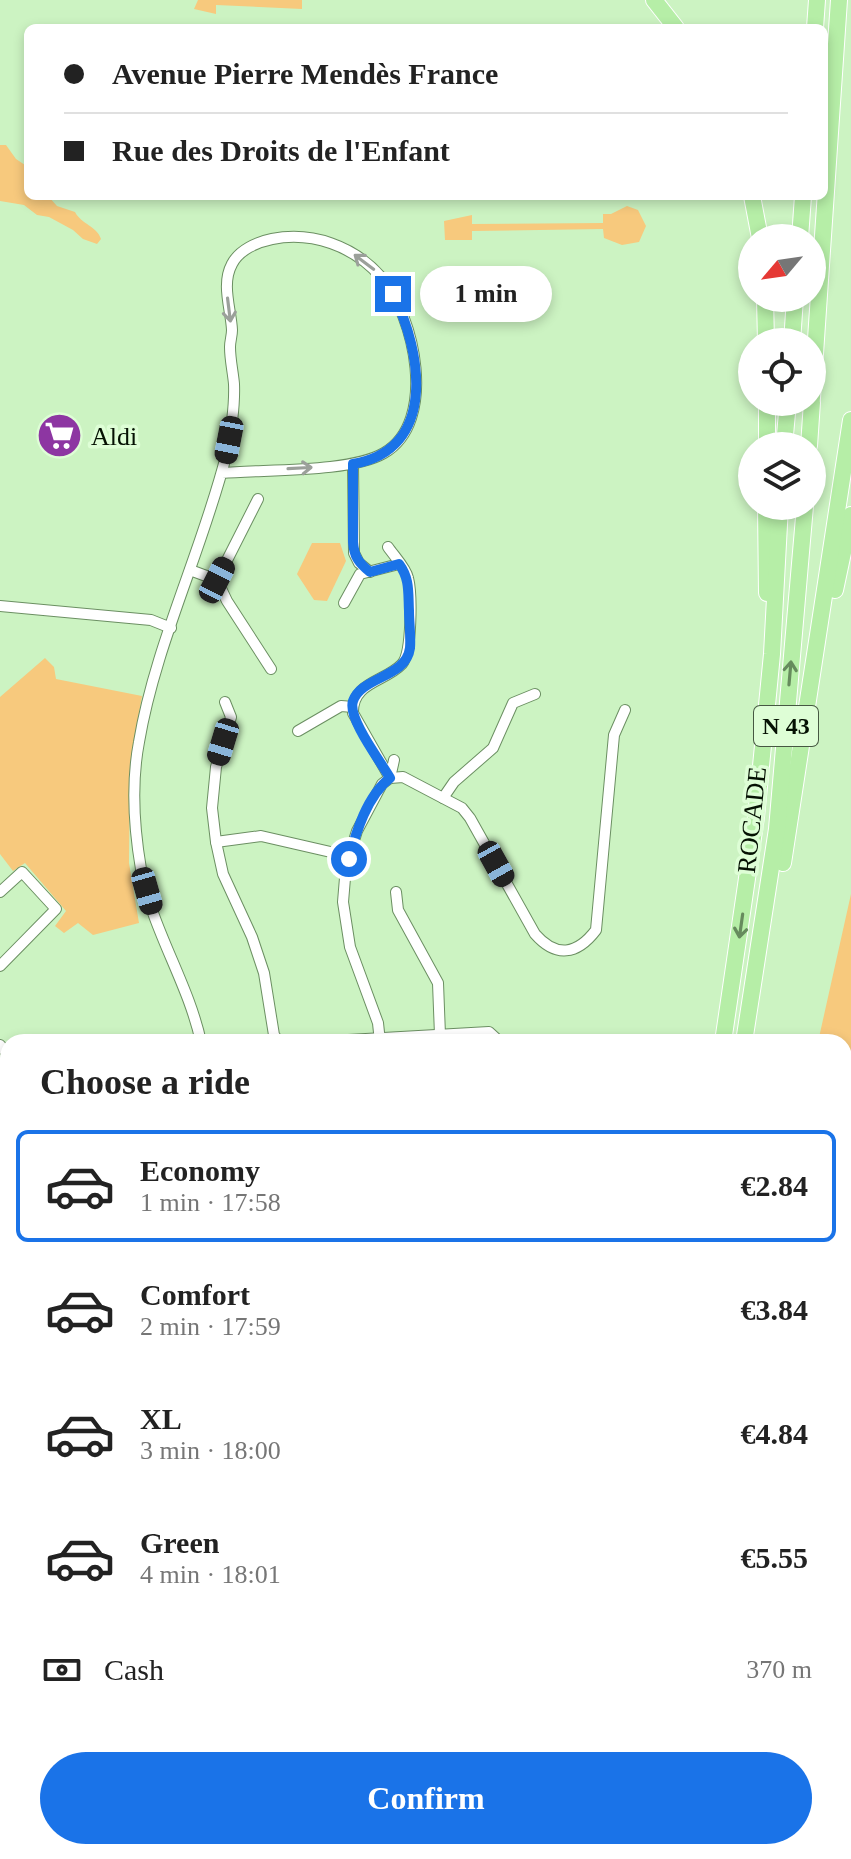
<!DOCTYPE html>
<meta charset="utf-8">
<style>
:root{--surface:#fff;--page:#f6f6f6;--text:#222;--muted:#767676;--line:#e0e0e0;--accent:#1a73e8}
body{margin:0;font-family:Georgia,serif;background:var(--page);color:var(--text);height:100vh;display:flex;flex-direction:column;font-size:30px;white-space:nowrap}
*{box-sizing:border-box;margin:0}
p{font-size:26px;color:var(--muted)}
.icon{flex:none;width:44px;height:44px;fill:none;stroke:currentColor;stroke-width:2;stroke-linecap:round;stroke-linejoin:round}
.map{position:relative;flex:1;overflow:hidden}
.panel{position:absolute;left:0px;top:1034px;width:852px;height:826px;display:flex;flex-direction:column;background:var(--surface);border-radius:24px 24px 0 0;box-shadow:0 4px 12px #0003}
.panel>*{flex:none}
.hud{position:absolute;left:24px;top:24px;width:804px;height:176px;border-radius:12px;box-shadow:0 4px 12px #0003;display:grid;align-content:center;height:176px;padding:0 40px;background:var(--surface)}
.needle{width:52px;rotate:241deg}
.fabs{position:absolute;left:738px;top:224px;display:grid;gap:16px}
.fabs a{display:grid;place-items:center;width:88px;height:88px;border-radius:50%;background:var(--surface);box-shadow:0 4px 12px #0003;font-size:40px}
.end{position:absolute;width:36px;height:36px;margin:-18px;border:10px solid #1a73e8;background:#fff;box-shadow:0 0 0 4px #fff}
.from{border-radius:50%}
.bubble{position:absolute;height:56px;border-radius:28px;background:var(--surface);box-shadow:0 4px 12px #0003;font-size:26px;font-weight:800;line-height:56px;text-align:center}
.car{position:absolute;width:24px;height:48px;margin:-24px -12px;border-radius:10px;box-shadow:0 0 6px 2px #0007;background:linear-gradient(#222 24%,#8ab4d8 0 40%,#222 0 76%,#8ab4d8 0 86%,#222 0)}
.hud b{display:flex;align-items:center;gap:28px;height:76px;font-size:30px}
.hud b+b{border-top:2px solid var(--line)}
.hud i{width:20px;height:20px;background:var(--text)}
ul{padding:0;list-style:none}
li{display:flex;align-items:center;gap:24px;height:112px;margin:0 16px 12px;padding:0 24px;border:4px solid transparent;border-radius:12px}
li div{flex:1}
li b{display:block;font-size:30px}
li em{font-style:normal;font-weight:800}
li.active{border-color:var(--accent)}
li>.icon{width:72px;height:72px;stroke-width:1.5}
h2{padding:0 40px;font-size:36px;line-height:96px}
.pay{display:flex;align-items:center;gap:20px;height:88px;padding:0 40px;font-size:30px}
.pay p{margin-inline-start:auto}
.primary-button{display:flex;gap:16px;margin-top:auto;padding:16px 40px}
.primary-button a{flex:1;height:92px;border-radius:48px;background:var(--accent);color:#fff;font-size:32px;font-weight:800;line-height:92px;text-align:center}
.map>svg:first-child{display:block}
.green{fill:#f7c97d}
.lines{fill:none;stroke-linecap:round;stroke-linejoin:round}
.minor-casing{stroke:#6b8f62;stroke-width:12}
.tertiary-casing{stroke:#6b8f62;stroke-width:14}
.trunk-casing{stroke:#fff;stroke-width:18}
.minor{stroke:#fff;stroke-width:10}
.tertiary{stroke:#fff;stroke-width:12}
.trunk{stroke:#b6eea7;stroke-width:16}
.oneway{stroke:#9ba09a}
.oneway2{stroke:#668b5d}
.route{stroke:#1a73e8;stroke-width:10}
.labels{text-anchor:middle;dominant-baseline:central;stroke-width:7;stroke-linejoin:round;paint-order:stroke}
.shield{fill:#defed6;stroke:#465842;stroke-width:2}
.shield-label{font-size:24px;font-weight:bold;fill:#051103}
.poi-label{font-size:26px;fill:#051103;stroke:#defed6;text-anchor:start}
.street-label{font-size:26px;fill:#051103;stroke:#defed6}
</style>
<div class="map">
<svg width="851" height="1859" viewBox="0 0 851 1859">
<rect width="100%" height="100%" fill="#ccf3c2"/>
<!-- green -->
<g class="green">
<path d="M198,0H302V9L216,5V14L194,9Z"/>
<path d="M0,145H6L16,159L25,165L28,172V196H48L57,206L75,212C81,224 97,226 101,239L97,244L83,239L73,230L49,217L37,215L24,205L0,201Z"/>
<path d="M627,206L638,210L646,226L639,242L622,245L604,238L603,229L472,231V240H445L444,221L472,215V224L603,223V214H611Z"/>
<path d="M312,543H340L346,561L327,601L314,600L297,574Z"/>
<path d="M45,658L54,667L56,679L142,696L130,766L129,863L139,923L93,935L78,923L64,933L55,926L66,911L25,863L13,871L0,854V697Z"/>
<path d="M851,894V1217H844V1042H818Z"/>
<path d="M851,1597V1738L844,1741V1606Z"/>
<path d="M8,1617V1852H414L409,1859H0V1620Z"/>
<path d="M544,1852H681L675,1859H542Z"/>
</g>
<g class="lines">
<defs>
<g id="minor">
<path d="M353,464L354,553L359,563L370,572"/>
<path d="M388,547C394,556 406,568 408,578C412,594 412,653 402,664C385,682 352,682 353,713L390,778L403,777L462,808L470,818L535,934C556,958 577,955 596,930L614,735L625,710"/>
<path d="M190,570L217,580L227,601L271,669"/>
<path d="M217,580L258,499"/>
<path d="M344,603L360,574L399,564"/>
<path d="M0,606L151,620L171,628"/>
<path d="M225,702L231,717L216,767L212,808L216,842L223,874L252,937L264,973L274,1035L279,1042"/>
<path d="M298,731L341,706L353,707"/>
<path d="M443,798L454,782L493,748L513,703L535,694"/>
<path d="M216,842L261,836L335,853L349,859"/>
<path d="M0,892L22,872L56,909L0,966"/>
<path d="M396,892L398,910L438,983L440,1035"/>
<path d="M201,1042C188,982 152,930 141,869C134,828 131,784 139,742C155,646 202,551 226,456C231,432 235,408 234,384C233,372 230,360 230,347C230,341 232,336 232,330C231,309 221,284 232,264C239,250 257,242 272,239C312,231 354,246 381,277C415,316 438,422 384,453C350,473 264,469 222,473"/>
<path d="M313,1042L489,1032L500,1042"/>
<path d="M380,1042L378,1023L350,947L343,902L346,866L357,831L382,784L390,778L394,760"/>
<path d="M0,1045L5,1051"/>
<path d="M0,1317L8,1319"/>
<path d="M0,1465L8,1463"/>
<path d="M844,1516L851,1514"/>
<path d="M844,1749L851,1745"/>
<path d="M684,1859L691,1852"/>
</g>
<g id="tertiary">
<path d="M0,1191L8,1199"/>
<path d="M844,1541L846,1558L844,1571"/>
</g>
<g id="trunk">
<path d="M654,0L676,28"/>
<path d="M815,28L817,0"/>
<path d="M752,196L760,238"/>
<path d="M800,238L803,196"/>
<path d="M765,298L766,342"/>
<path d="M792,342L795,298"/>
<path d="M812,398L839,0"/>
<path d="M767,446V402"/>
<path d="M784,446L788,402"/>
<path d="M809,446L812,402"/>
<path d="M766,506L767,593"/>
<path d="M835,590L851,515"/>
<path d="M783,863L851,420"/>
<path d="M723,1042L756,817L772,654L780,506"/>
<path d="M744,1042L777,829L805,506"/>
<path d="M844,1600L851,1591"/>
<path d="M475,1859L478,1852"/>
<path d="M504,1859L507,1852"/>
<path d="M525,1859L532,1852"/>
</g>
</defs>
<!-- minor casing -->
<use href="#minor" class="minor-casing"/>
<!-- tertiary casing -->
<use href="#tertiary" class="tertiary-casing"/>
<!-- trunk casing -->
<use href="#trunk" class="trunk-casing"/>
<!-- minor -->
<use href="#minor" class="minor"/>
<!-- tertiary -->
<use href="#tertiary" class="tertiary"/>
<!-- trunk -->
<use href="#trunk" class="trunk"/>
</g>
<!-- one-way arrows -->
<defs><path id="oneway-shaft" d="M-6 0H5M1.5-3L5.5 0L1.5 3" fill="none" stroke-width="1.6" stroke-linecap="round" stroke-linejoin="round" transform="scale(2)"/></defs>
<g class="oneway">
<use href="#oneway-shaft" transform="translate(364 262) rotate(-143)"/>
<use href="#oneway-shaft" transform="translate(229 310) rotate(83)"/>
<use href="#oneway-shaft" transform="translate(300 468) rotate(-3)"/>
</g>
<g class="oneway2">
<use href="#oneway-shaft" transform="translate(790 673) rotate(-85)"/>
<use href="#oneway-shaft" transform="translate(741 926) rotate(98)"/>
</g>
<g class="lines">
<!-- route -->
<path class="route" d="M349,859C356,832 367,796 390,778C381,762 347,718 353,701C362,676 406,678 410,648C411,636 409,623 409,611C408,592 410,579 399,564L370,572C359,563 354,557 353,542V464C438,449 422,352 393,294"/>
</g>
<!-- icons -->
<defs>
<symbol id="supermarket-disc" viewBox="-11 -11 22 22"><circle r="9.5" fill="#8d36a2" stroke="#defed6"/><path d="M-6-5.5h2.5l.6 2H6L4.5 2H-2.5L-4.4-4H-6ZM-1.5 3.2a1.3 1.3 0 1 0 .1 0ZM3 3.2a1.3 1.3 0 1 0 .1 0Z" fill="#fff"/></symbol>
</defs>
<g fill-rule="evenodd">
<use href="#supermarket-disc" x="34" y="410" width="51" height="51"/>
</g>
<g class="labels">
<!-- shield labels -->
<rect class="shield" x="754" y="706" width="64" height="40" rx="6"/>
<g class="shield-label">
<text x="786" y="726">N 43</text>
</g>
<!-- poi labels -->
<g class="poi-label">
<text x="91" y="436">Aldi</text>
</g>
<!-- street labels -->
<g class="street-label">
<text transform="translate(752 820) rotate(-84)">ROCADE</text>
</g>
</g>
</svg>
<div class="fabs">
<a><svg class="needle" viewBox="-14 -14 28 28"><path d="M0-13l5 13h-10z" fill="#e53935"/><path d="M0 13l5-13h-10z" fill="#767676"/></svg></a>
<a><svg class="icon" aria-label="locate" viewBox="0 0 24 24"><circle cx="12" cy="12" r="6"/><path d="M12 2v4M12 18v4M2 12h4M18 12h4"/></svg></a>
<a><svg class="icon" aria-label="layers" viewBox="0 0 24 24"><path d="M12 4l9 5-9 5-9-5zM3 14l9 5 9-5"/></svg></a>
</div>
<i class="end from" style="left:349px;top:859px"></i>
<i class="end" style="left:393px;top:294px"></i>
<div class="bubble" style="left:420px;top:266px;width:132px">1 min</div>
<i class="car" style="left:229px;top:440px;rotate:191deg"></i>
<i class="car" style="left:217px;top:580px;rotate:27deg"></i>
<i class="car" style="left:223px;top:742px;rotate:197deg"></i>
<i class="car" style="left:496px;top:864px;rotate:151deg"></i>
<i class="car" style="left:147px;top:891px;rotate:164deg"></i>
<div class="hud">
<b><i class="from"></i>Avenue Pierre Mendès France</b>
<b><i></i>Rue des Droits de l'Enfant</b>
</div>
<section class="panel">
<h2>Choose a ride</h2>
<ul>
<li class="active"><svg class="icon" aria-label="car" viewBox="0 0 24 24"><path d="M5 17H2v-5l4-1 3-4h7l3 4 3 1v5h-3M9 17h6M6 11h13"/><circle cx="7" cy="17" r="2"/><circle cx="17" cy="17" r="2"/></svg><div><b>Economy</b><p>1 min · 17:58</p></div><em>€2.84</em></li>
<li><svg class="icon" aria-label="car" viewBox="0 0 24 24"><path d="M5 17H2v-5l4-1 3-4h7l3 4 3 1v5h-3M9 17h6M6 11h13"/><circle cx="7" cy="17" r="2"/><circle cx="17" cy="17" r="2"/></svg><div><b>Comfort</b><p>2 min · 17:59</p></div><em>€3.84</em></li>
<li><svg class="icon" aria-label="car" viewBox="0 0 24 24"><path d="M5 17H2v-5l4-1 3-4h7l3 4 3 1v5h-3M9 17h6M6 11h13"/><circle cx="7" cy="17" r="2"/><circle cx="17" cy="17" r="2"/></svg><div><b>XL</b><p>3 min · 18:00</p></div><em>€4.84</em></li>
<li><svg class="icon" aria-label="car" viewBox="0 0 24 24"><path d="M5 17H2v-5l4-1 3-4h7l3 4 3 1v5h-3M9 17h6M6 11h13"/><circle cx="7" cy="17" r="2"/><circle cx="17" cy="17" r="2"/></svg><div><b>Green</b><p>4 min · 18:01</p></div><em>€5.55</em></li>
</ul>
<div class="pay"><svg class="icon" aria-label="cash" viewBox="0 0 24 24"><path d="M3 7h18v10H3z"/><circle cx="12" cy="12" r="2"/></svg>Cash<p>370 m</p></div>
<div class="primary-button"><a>Confirm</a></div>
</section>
</div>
